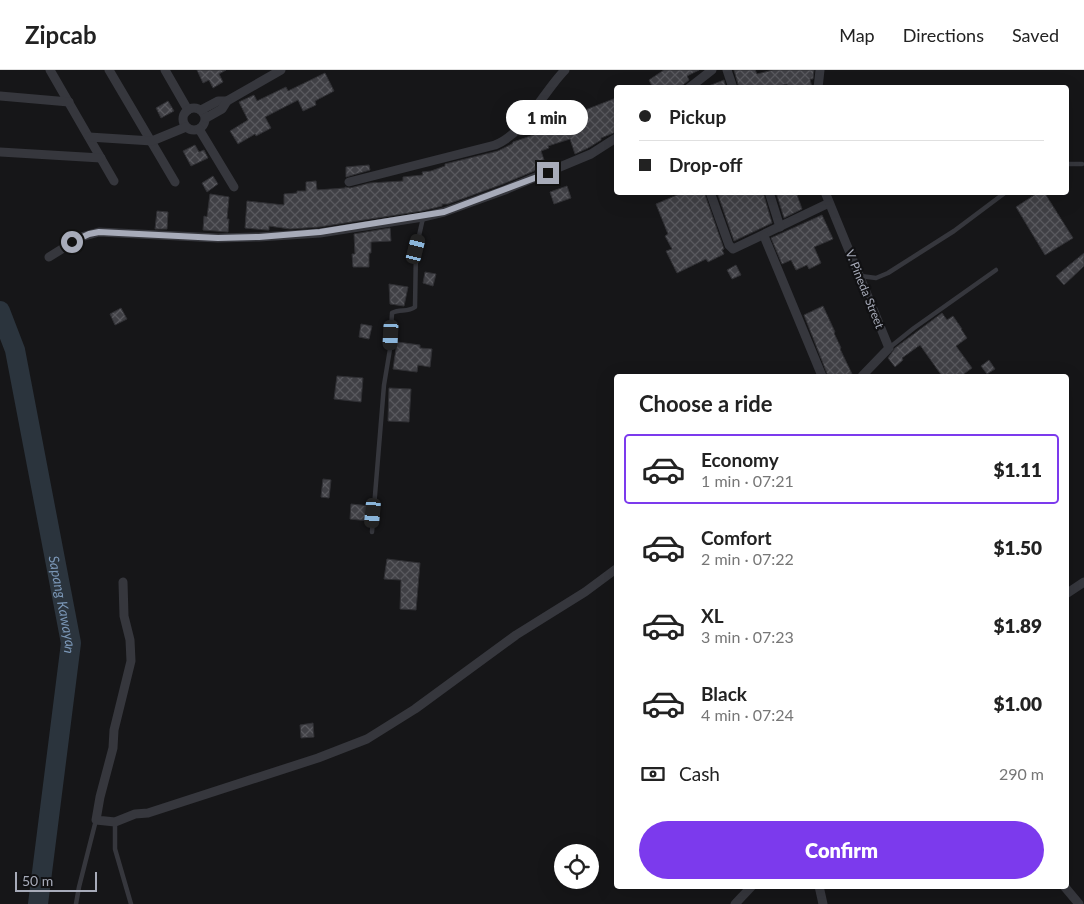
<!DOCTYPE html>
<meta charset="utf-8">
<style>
:root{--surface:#fff;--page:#f2f2f2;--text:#222;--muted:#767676;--line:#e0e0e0;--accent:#7c3aed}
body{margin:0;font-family:Lato,sans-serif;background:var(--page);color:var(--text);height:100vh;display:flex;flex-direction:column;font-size:19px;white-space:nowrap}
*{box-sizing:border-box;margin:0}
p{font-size:16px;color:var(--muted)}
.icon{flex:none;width:28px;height:28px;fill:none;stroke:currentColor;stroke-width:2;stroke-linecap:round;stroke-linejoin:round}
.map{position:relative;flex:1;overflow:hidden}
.panel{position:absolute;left:614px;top:304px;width:455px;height:515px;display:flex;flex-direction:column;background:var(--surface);border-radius:5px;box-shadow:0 5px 20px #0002}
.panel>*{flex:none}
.banner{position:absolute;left:614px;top:15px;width:455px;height:110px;border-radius:5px;box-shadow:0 5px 20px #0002;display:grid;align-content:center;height:110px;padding:0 25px;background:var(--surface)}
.controls{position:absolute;left:554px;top:774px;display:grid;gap:10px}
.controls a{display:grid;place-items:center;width:45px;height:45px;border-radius:50%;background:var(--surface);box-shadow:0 5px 20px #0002;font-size:25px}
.scale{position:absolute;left:15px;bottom:12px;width:82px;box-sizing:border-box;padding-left:5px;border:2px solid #a7abb9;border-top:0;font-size:14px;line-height:18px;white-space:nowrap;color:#a7abb9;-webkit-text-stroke:4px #111113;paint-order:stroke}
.end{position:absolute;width:22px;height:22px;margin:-11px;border:6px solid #a7abb9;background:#111;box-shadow:0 0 0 2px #111}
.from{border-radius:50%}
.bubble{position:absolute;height:35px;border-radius:18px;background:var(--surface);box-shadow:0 5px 20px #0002;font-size:16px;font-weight:800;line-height:35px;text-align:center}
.car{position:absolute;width:15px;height:30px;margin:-15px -8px;border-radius:6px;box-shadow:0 0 4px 1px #0007;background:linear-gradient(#222 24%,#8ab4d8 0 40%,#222 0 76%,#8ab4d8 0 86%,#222 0)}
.banner b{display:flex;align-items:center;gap:18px;height:48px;font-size:19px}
.banner b+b{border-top:1px solid var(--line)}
.banner i{width:12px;height:12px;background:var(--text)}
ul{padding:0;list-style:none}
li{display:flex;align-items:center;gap:15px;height:70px;margin:0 10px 8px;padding:0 15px;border:2px solid transparent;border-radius:5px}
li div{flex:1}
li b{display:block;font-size:19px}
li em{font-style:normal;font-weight:800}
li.on{border-color:var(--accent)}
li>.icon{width:45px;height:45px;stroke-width:1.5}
h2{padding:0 25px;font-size:22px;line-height:60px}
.pay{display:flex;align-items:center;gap:12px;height:55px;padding:0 25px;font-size:19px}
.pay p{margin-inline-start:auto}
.action{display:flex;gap:10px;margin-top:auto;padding:10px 25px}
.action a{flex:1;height:58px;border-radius:30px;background:var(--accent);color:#fff;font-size:20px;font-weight:800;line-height:58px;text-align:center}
header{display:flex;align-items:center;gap:30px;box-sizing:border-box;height:70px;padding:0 25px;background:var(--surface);border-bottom:1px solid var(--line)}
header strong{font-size:24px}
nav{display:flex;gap:28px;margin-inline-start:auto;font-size:18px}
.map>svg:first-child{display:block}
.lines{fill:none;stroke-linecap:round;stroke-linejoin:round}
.river{stroke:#2b343d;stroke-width:20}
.building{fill:url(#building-cross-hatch);stroke:#303034}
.lane{stroke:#36373d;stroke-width:4.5}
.street{stroke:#36373d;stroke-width:9}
.route{stroke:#a7abb9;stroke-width:6}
.labels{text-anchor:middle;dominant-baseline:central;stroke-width:4.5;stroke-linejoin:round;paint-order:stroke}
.street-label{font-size:12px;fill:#a7abb9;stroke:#111113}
.water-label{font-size:14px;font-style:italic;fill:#7b97b7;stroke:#111113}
</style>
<header>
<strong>Zipcab</strong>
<nav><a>Map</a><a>Directions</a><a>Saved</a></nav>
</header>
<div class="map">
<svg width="1084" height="834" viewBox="0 0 1084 834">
<defs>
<pattern id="building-cross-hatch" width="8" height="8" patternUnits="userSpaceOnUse" patternTransform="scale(1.25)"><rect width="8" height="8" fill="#404045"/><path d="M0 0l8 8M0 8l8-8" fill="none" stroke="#59595e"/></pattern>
</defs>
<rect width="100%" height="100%" fill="#161618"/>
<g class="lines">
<!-- river -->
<path class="river" id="s1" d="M0,241L15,280L71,573L38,834"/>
</g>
<!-- building -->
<g class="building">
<path d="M197,0H226L219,4L223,12L213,18L209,10L203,13Z"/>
<path d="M664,0H699L687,6L689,10L679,18H653L649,10Z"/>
<path d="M734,0H755L757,4L773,0H814L813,9H810L812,18H788L787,14L772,18H739Z"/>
<path d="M325,3L334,21L315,31L316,35L303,41L298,30L265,47L271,58L256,66L255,64L238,74L230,61L248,50L239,32L254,25L257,31L286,17L288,21Z"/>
<path d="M724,10L726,18H706V17Z"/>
<path d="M616,28V62L601,68V70L588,78L575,84L570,69L548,76L549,78L541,81L546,96L503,114L448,134H442V136L422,141L319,157L290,159L269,156V160H267L245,158L247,131L284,135V124L297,123V121H306V112L316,111L317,120L345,118V117L350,118L370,113L403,111V107L423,105L422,102L431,101L445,96V94L498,81L512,74L513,72L563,55L562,52L581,45L580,42Z"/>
<path d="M168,31L174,41L161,48L156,38Z"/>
<path d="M195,75L199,82L204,80L208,88L191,96L183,81Z"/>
<path d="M369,95L370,100L346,107V97Z"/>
<path d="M213,106L218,114L207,122L202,113Z"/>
<path d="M567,116L571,128L554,134L550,122Z"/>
<path d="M684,122H704L724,179L722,180L724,184L708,192L706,189L677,203L666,181L672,179L665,166L668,164L656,134Z"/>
<path d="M717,122H763L772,153L734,171Z"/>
<path d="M776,122H796L802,139L784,148Z"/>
<path d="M1039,122H1044L1073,168L1045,185L1016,137Z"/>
<path d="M210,124L229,127L227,149H229L228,162L203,160L204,146L207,147Z"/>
<path d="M157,141L168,142L167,159H155Z"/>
<path d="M822,145L833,169L814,177L821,193L809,199L807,195L796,200L791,190L782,194L771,168Z"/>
<path d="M390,158L391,171L371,172V183H369V197H353L352,184H355L354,164Z"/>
<path d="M1084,183V196L1064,215L1056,206Z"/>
<path d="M736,195L741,205L732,209L727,200Z"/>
<path d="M425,202L436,204L433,216L423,213Z"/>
<path d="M389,214L408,217L404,236L390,234Z"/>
<path d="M823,236L835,262L834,263L841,278L840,279L853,306H828L804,245Z"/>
<path d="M121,238L127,249L115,255L110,244Z"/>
<path d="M942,243L947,250L953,246L962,259H961L967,268L956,276L972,298L961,306H942L920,275L902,288L903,290L895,297L888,288L895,278Z"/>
<path d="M361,254L372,256L369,269L359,267Z"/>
<path d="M397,272L420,275V278L432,279L430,297L418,295L417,302L393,299Z"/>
<path d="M989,290L995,299L987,304L981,296Z"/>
<path d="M337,306L363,308L361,332L334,329Z"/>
<path d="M389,318L411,319L409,352L388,351Z"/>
<path d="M323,409L331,410L329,428L321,427Z"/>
<path d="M351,434L370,436L369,451L350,449Z"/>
<path d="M387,489L420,493L416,540L400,539L401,510L384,509Z"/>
<path d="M313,653L314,667L301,668L300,655Z"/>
</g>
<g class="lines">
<!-- lane -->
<g class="lane">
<path d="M1066,94H1082"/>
<path d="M861,206L876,208L888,203L954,161L1006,122"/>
<path d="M889,278L914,258L996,200"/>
<path d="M372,462L384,315L390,279L392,243C400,238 407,243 415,237L416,179L423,148"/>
<path d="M115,752V779L131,834"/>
<path d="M76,834L79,817L96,750"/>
</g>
<!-- street -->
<g class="street">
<path d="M50,0L114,111"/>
<path d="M109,0L175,112"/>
<path d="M165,0L188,40"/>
<path d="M727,0L733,18"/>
<path d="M689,18L712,0"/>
<path d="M818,18L820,0"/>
<path d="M0,26L69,32"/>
<circle cx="194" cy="49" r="11"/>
<path d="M201,40L218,31H227L281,0"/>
<path d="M206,48L222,39L227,31"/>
<path d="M199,59L234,117"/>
<path d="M89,67L152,71L186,57"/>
<path d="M0,82L101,88"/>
<path d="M349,112L495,75C525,63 543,22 565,0"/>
<path d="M710,122L729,175L733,179L829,133"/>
<path d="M769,122L780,157"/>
<path d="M825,122L889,278L862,306"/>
<path d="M764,166L822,306"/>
<path d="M49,187L81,167L99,162L218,168L259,167L320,163L423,147L444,142L505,120L591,84L616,68"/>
<path d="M123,512L124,546L130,570L131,591L114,660L113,678L100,727L96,750L115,752L135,744L148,743L318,688L367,669L415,639L516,565L585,522L616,499"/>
<path d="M1066,524L1084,512"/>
<path d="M819,816L823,834"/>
<path d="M1064,816L1079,834"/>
<path d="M735,834L752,816"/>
</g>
</g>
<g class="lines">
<!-- route -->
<path class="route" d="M72,172L89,164L99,162L218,168L259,167L320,162L444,142L548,103"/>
</g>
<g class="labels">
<!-- street labels -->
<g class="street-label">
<text transform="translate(865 219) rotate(68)">V. Pineda Street</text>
</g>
<!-- water labels -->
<g class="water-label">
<text stroke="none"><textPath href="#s1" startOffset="301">Sapang Kawayan</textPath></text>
</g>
</g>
</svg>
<div class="controls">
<a><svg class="icon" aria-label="locate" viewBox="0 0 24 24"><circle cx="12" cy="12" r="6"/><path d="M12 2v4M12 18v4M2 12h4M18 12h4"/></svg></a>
</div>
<div class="scale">50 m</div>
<i class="end from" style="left:72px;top:172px"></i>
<i class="end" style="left:548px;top:103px"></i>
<div class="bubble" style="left:506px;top:30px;width:82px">1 min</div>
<i class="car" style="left:416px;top:179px;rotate:14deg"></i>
<i class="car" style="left:391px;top:265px;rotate:183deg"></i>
<i class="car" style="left:373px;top:443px;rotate:185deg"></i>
<div class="banner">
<b><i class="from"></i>Pickup</b>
<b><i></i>Drop-off</b>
</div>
<section class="panel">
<h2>Choose a ride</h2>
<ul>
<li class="on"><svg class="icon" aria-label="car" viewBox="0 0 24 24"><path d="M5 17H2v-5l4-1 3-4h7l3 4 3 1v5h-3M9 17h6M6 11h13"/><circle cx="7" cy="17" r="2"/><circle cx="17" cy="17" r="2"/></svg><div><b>Economy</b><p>1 min · 07:21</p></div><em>$1.11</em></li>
<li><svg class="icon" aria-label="car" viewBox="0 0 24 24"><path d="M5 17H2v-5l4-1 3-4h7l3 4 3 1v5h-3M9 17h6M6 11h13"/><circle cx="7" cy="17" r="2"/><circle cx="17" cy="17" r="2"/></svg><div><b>Comfort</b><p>2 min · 07:22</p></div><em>$1.50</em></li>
<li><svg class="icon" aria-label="car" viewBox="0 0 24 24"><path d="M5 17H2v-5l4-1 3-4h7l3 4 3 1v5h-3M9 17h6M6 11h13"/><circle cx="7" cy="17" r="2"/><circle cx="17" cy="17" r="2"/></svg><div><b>XL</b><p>3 min · 07:23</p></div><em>$1.89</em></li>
<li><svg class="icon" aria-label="car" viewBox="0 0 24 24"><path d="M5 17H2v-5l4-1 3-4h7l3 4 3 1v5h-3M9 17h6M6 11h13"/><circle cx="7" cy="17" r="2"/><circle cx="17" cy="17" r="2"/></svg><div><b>Black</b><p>4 min · 07:24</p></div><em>$1.00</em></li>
</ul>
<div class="pay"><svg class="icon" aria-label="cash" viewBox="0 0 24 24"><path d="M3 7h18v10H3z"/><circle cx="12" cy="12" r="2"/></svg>Cash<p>290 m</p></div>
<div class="action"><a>Confirm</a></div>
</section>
</div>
